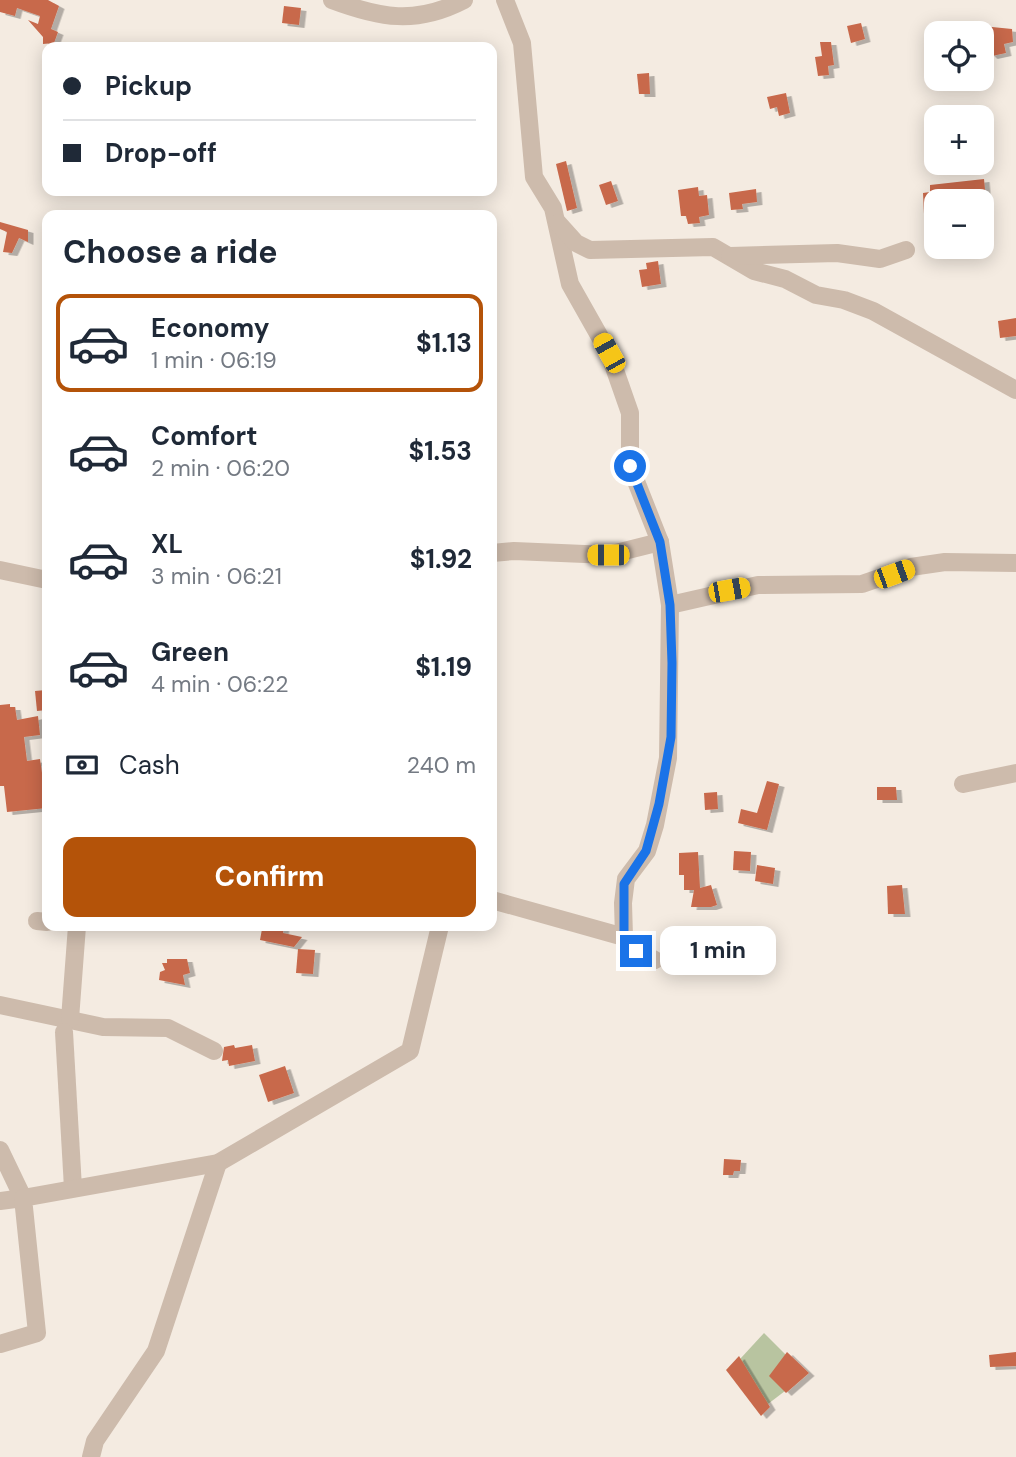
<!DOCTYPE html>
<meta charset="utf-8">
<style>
:root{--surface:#fff;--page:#f2f2f3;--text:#1f2937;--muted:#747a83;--line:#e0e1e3;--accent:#b45309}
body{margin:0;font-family:"DM Sans",sans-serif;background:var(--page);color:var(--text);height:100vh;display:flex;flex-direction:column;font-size:26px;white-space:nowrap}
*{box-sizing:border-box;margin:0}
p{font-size:23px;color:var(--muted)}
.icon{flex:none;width:38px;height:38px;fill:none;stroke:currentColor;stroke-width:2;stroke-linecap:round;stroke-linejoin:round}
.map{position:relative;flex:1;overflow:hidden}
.side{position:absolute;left:42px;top:210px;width:455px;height:721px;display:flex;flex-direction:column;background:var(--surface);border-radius:14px;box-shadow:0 4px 18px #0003}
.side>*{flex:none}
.banner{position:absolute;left:42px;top:42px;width:455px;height:154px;border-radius:14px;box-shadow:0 4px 18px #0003;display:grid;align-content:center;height:154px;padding:0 21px;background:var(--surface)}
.controls{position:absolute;left:924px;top:21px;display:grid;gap:14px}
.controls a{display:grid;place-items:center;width:70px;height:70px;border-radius:14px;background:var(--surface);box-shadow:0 4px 18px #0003;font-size:35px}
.end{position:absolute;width:32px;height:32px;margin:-16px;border:9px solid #1a73e8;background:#fff;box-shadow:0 0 0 4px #fff}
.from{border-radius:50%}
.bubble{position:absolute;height:49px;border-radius:14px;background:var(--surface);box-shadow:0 4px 18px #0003;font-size:23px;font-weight:700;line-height:49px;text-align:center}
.car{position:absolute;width:21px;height:42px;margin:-21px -10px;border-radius:9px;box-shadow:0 0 5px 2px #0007;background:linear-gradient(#f5c518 24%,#345 0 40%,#f5c518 0 76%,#345 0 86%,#f5c518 0)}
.banner b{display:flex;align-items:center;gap:24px;height:66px;font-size:26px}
.banner b+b{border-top:2px solid var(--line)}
.banner i{width:18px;height:18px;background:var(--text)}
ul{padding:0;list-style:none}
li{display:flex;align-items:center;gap:21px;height:98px;margin:0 14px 10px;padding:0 7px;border:4px solid transparent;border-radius:14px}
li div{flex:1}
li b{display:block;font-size:26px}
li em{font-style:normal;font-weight:700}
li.on{border-color:var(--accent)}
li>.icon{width:63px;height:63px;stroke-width:1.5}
h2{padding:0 21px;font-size:32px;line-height:84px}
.pay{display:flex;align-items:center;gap:18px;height:77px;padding:0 21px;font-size:26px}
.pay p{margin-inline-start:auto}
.action{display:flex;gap:14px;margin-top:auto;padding:14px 21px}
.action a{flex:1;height:80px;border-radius:14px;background:var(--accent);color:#fff;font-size:28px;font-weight:700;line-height:80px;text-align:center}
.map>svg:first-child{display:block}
.green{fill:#b8c4a0}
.building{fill:#c8694b;filter:url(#shadow)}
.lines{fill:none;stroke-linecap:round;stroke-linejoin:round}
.minor{stroke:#cdbbac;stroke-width:18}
.route{stroke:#1a73e8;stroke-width:9}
</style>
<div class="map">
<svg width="1016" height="1457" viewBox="0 0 1016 1457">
<defs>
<filter id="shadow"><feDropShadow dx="5.5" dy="3" stdDeviation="0" flood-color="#0004"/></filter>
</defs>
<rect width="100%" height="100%" fill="#f4ebe1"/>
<!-- green -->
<path class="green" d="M764,1333L806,1375L760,1410L729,1371Z"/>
<!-- building -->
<g class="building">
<path d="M0,0H48L59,6L51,29L58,32L54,43L43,44V37L28,20L38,24L40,16L17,8L15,16L0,12Z"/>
<path d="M284,6L301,8L299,25L282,23Z"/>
<path d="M861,23L865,39L851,43L847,26Z"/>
<path d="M982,26L1012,29L1013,42L1004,44L1006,53L992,56L982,46Z"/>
<path d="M820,42H831L834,65L828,66L829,75L818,76L815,57L822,56Z"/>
<path d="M649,73L650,94H639L637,74Z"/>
<path d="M786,93L790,113L779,116L777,107L770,109L767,97Z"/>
<path d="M566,161L577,208L567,211L556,164Z"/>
<path d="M984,179L986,200L936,201V213L924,214L923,193L930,192V185Z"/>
<path d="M611,181L618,201L606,205L599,185Z"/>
<path d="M698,187L699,196L707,195L709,215L699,217L700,223L688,224L686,216H681L678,190Z"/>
<path d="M756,189L757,202L742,204L743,209L731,210L729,193Z"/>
<path d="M0,222L28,230V242L19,238L12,253L3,252L7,232L0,229Z"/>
<path d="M658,261L661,284L642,287L639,270L647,269L646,263Z"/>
<path d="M1016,318V336L1000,338L998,321Z"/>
<path d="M46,690L47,710L37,711L35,691Z"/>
<path d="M10,704V707H15L17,720L38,716L40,735L24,737L27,761L40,759L47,808L7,812L4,786H0V705Z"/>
<path d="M767,781L779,784L767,830L738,823L741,809L757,813Z"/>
<path d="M877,787H896L897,800H877Z"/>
<path d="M717,792L718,809L705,810L704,793Z"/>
<path d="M734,851L751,852L750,871L733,870Z"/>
<path d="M698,852L700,888L711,885L717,905L711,907H691L694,890H684V875H679V853Z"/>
<path d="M757,865L775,868L773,884L755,881Z"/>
<path d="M902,885L905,914H888L887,886Z"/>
<path d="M267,926H284L283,933L302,937L294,947L260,940L262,929L266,930Z"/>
<path d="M298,949L315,950L313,974L296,973Z"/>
<path d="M167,959H187L190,973L183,975L185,985L159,980L160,972L165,970L162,963H167Z"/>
<path d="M234,1045L235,1048L252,1045L255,1061L229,1066L228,1060L222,1061L224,1047Z"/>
<path d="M285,1066L294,1093L268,1102L259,1075Z"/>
<path d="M724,1159L741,1160L740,1171H734L733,1175H723Z"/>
<path d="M787,1352L809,1373L786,1393L769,1376Z"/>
<path d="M1016,1352V1366L990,1367L989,1355Z"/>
<path d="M739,1356L770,1407L761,1416L726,1370Z"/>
</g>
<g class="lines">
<!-- minor -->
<g class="minor">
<path d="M332,0C380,18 416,25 464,0"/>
<path d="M505,0L522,43L534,177L553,208L570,284L609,353L630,413V466L660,542L670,605L668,758L655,825L647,851L626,879L623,903L624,937L628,945L655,960"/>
<path d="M558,223L576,243L590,250L713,247L754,271L785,279L816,295L844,300L873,311L1016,390"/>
<path d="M730,256L837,253L880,259L906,250"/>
<path d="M492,553L514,551L608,555L660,542"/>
<path d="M0,570L47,580"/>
<path d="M670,605L758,585L862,584L911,567L945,562L1016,563"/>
<path d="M963,784L1016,773"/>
<path d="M492,900L624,937"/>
<path d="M37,921L47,922"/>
<path d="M0,1005L103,1027L168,1028L214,1051"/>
<path d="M70,1019L77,926"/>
<path d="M64,1032L73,1188"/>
<path d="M0,1150L23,1198L0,1201"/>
<path d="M0,1344L37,1333L23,1198L218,1163L410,1051L440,926"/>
<path d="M91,1457L95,1441L156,1351L218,1163"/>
</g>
</g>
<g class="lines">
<!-- route -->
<path class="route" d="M630,466L660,542L670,605L672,663L671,737L659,804L646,851L624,884V937L636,951"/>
</g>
</svg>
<div class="controls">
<a><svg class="icon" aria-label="locate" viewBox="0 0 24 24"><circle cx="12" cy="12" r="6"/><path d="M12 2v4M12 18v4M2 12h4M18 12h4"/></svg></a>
<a>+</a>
<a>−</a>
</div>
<i class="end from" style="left:630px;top:466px"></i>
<i class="end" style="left:636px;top:951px"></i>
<div class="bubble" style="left:660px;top:926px;width:116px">1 min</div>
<i class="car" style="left:609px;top:353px;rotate:331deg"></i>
<i class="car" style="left:608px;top:555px;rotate:270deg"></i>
<i class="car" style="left:894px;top:574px;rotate:70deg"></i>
<i class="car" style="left:729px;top:590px;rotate:80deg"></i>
<div class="banner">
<b><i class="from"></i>Pickup</b>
<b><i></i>Drop-off</b>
</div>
<section class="side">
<h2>Choose a ride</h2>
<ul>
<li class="on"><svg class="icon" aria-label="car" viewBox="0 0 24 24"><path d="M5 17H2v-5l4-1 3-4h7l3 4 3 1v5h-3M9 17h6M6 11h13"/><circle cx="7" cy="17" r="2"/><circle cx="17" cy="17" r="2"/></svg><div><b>Economy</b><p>1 min · 06:19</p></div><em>$1.13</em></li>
<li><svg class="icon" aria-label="car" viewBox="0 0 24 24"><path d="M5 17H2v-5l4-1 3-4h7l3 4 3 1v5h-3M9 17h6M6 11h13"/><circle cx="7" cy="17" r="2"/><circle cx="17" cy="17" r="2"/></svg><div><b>Comfort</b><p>2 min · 06:20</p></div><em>$1.53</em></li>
<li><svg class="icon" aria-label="car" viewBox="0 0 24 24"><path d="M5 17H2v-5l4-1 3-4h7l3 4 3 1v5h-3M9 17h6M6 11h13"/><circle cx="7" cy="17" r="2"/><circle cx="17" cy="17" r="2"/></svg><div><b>XL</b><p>3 min · 06:21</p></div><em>$1.92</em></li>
<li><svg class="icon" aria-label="car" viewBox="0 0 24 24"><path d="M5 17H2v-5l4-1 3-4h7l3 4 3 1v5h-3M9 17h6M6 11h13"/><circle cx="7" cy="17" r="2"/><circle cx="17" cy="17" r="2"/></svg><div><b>Green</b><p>4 min · 06:22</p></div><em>$1.19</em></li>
</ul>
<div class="pay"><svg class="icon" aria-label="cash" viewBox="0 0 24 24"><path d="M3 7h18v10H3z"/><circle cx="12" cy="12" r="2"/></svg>Cash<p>240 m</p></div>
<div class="action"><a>Confirm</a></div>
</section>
</div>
